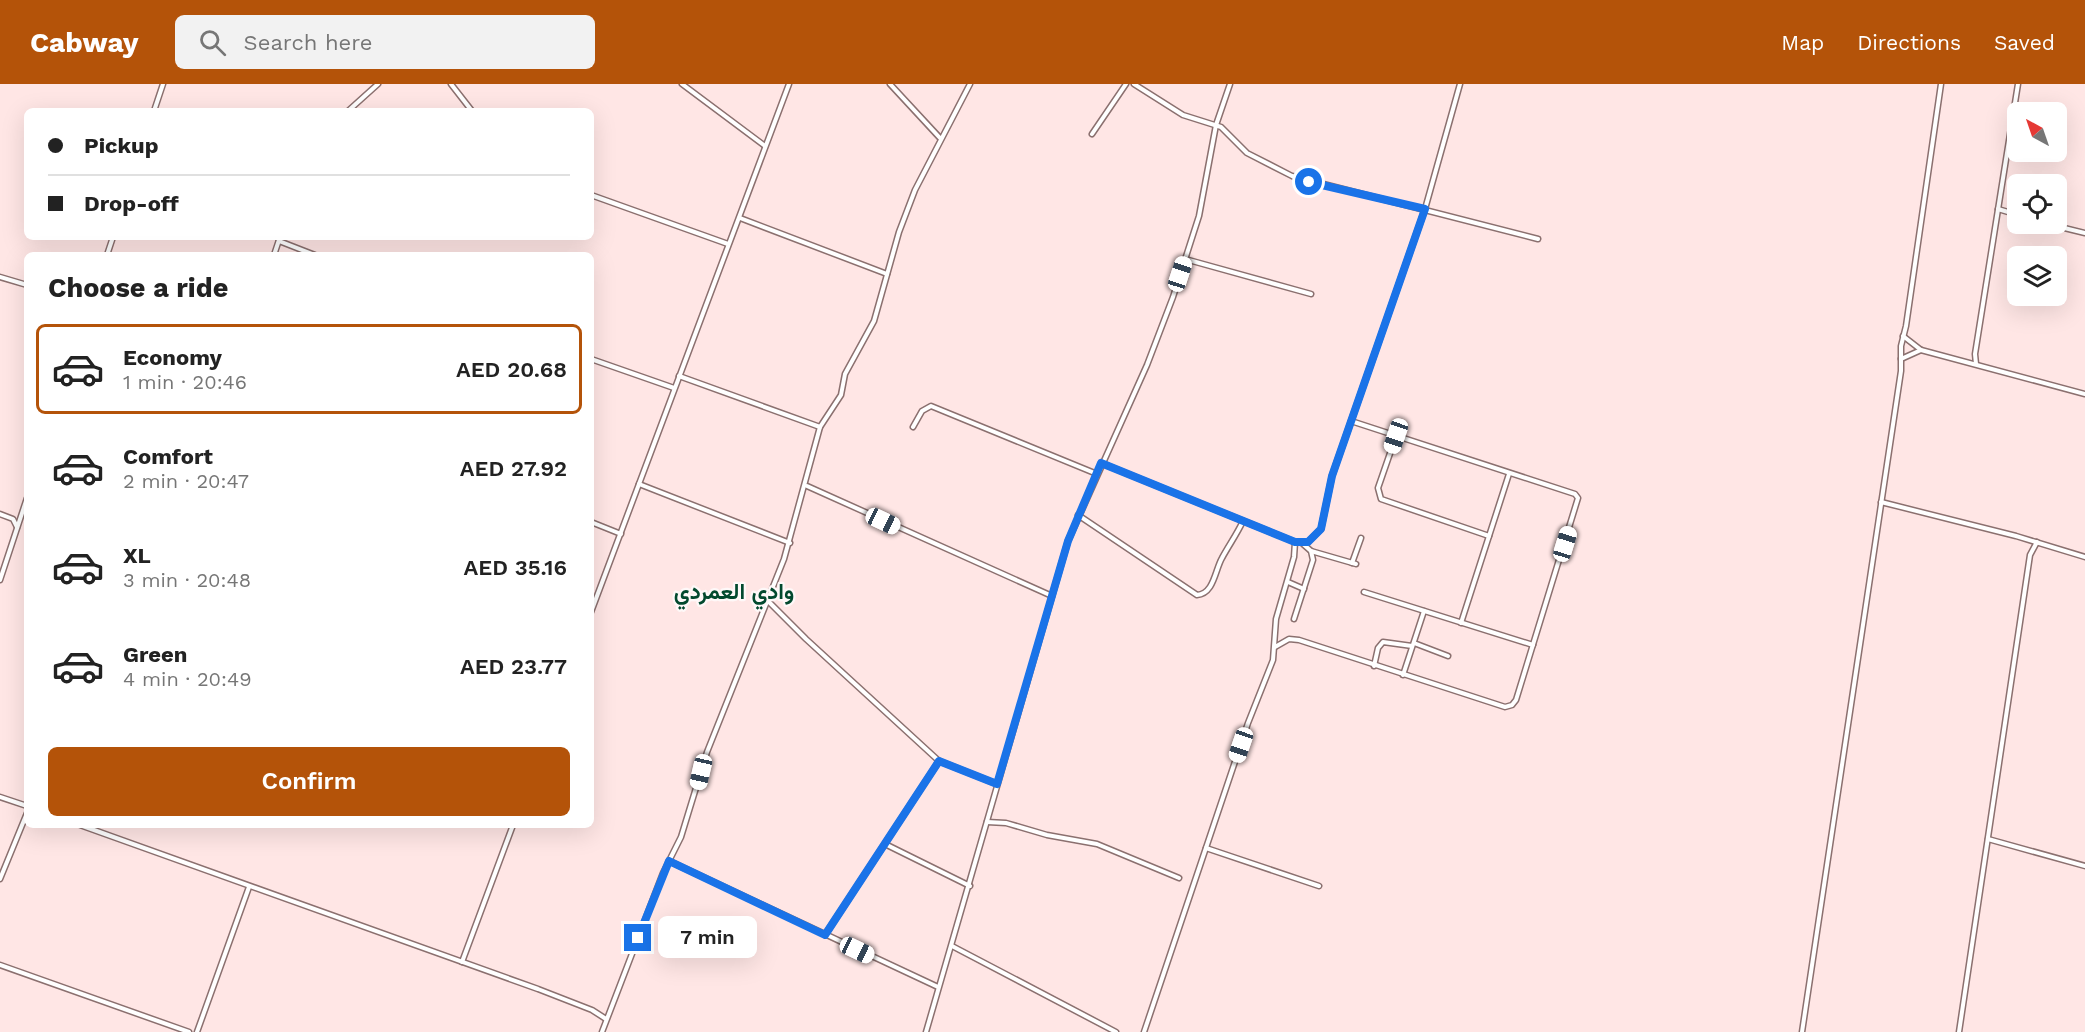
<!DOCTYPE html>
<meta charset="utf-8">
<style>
:root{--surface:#fff;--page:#f2f2f2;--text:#222;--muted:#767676;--line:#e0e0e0;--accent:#b45309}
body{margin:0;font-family:"Work Sans",Vazirmatn,sans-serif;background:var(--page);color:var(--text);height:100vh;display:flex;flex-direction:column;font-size:22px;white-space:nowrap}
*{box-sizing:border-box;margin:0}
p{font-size:20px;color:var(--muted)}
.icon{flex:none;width:33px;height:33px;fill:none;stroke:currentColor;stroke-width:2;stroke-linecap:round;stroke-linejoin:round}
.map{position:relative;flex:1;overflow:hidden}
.details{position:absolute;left:24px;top:168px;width:570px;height:576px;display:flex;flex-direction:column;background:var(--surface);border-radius:9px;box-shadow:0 6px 24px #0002}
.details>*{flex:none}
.banner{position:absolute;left:24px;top:24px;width:570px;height:132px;border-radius:9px;box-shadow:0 6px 24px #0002;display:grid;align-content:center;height:132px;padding:0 24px;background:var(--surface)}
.needle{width:39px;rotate:320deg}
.tools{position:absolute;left:2007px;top:18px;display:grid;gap:12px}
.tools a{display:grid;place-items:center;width:60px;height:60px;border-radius:9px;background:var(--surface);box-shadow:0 6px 24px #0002;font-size:30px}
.end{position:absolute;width:27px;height:27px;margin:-14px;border:8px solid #1a73e8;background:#fff;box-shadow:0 0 0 3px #fff}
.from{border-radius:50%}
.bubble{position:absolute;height:42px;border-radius:9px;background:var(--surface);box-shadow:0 6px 24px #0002;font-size:20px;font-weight:600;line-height:42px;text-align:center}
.car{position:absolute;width:18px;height:36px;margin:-18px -9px;border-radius:8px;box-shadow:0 0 4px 2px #0007;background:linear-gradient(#fff 24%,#345 0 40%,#fff 0 76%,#345 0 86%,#fff 0)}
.banner b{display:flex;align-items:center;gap:21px;height:57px;font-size:22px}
.banner b+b{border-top:2px solid var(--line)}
.banner i{width:15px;height:15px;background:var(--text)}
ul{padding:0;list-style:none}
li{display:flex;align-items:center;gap:18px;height:90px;margin:0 12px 9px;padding:0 12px;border:3px solid transparent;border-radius:9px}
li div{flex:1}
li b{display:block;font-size:22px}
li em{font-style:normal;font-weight:600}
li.current{border-color:var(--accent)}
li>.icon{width:54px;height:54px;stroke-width:1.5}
h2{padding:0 24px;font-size:27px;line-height:72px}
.cta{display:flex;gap:12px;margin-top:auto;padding:12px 24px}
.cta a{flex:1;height:69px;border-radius:9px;background:var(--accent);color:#fff;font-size:24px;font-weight:600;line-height:69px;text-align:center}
header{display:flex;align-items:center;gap:36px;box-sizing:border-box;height:84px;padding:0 30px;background:var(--accent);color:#fff}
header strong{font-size:28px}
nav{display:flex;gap:33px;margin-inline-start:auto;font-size:21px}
.search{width:420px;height:54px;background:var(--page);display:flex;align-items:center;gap:15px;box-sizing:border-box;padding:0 21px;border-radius:9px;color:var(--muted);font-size:22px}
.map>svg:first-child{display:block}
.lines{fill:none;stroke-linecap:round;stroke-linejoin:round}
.street-casing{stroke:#8b706f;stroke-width:7}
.street{stroke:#fff;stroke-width:4}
.route{stroke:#1a73e8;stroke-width:8}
.labels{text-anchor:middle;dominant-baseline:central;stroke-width:4.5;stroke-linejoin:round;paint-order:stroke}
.district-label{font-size:22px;font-weight:bold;fill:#02492e;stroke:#fef8f8}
</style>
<header>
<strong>Cabway</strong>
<div class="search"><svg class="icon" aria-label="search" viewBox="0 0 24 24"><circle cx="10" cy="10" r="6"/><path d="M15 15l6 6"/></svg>Search here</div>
<nav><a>Map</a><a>Directions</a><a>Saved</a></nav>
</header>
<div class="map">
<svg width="2085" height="948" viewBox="0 0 2085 948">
<rect width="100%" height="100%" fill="#ffe6e5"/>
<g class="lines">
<defs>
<g id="street">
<path d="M451,0L472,27"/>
<path d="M682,0L765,62"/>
<path d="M890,0L940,54"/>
<path d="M1134,0L1183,31L1221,43L1247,69L1292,92L1538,155"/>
<path d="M154,27L163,0"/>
<path d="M348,27L378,0"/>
<path d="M1092,50L1126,0"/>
<path d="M591,111L728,160"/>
<path d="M1998,125L2018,131"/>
<path d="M740,134L887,190"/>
<path d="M2048,140L2085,149"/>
<path d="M279,157L315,171"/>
<path d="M107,171L113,153"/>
<path d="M274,171L280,153"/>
<path d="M1185,175L1311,210"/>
<path d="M0,193L27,201"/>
<path d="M1903,252L1921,266L2085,310"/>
<path d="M591,275L674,304"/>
<path d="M1901,275L1921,266"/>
<path d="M1976,280L1975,270L2018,0"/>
<path d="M679,292L820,343"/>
<path d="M913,343L922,327L931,322L1097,390"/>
<path d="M1396,352L1378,404L1381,415L1489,452"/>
<path d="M1101,379L1295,458H1308L1321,445L1332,392L1425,125L1460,0"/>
<path d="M639,400L790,459"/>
<path d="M807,402L1052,512"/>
<path d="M1881,418L2016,452L2085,473"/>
<path d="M0,430L13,435L17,443"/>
<path d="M1078,431L1197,511C1214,510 1215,486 1222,474C1229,461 1237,450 1243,437"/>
<path d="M591,438L621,450"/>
<path d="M1311,467L1356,480"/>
<path d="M1352,479L1361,454"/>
<path d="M0,496L27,414"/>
<path d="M1288,498L1304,505"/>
<path d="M1364,508L1533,561"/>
<path d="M767,516L806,555L939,677L997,700"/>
<path d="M591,528L789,0"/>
<path d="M1294,535L1313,476L1311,467L1303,460"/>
<path d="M1461,539L1509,390"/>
<path d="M1414,559L1448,572"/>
<path d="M1275,563L1289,555L1299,556L1505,623L1512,621L1516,616L1578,414L1575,410L1351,337"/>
<path d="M1374,582L1378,564L1383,558L1412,562"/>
<path d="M1403,591L1424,527"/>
<path d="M0,713L27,722"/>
<path d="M987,738L1006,739L1047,751L1097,760L1179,794"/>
<path d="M80,741L538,905L592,926L606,935"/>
<path d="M1988,755L2085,782"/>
<path d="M885,760L970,802"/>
<path d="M1206,764L1319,802"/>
<path d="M669,777L938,903"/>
<path d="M0,795L27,729"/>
<path d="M825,851L939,677"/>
<path d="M952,862L1116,948"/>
<path d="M462,878L513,741"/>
<path d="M0,881L189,948"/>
<path d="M197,948L249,803"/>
<path d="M602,948L663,789L681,753L707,668L784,475L820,343L841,311L845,290L874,237L899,148L915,106L970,0"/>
<path d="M926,948L1068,457L1147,281L1173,213L1199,132L1216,41L1230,0"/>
<path d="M1144,948L1248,639L1273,576L1276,535L1294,473L1295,458"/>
<path d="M1802,948L1901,287V262L1906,242L1941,0"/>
<path d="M1959,948L2030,471L2037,458"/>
</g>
</defs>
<!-- street casing -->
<use href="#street" class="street-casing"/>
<!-- street -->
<use href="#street" class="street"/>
</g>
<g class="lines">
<!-- route -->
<path class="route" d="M638,854L669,777L825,851L939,677L997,700L1068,457L1101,379L1295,458H1308L1321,445L1332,392L1425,125L1309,98"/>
</g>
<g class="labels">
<!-- district labels -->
<g class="district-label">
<text x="734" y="507">وادي العمردي</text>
</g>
</g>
</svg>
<div class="tools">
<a><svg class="needle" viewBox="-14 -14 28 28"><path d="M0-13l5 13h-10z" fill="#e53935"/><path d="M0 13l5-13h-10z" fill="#767676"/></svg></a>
<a><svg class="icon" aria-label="locate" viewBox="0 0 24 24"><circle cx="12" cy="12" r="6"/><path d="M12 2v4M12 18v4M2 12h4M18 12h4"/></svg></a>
<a><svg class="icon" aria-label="layers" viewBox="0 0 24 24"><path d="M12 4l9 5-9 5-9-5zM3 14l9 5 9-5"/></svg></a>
</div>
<i class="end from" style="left:1309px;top:98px"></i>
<i class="end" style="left:638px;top:854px"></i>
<div class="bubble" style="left:658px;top:832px;width:99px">7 min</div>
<i class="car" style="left:1180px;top:190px;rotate:18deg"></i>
<i class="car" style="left:1396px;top:352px;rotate:199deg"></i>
<i class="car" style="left:883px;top:437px;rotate:115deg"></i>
<i class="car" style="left:1565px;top:460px;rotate:17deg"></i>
<i class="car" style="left:1241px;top:661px;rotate:199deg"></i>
<i class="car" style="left:701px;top:688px;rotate:193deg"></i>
<i class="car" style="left:857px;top:866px;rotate:115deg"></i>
<div class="banner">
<b><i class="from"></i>Pickup</b>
<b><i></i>Drop-off</b>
</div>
<section class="details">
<h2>Choose a ride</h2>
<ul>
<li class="current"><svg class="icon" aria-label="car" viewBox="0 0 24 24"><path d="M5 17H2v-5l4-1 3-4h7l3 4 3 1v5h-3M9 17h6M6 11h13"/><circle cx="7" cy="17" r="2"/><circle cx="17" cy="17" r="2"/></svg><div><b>Economy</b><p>1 min · 20:46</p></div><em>AED 20.68</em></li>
<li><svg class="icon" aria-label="car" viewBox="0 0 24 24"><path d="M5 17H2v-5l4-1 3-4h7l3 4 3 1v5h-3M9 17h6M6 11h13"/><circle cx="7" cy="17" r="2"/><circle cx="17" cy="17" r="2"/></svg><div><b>Comfort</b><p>2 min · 20:47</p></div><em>AED 27.92</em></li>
<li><svg class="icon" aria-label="car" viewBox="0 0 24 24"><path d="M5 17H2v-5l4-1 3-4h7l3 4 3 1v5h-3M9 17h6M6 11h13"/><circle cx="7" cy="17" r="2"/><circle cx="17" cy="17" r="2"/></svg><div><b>XL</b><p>3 min · 20:48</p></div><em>AED 35.16</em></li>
<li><svg class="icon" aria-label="car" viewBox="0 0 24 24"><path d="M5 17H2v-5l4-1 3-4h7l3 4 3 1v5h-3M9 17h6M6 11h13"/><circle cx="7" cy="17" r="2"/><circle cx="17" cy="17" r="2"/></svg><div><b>Green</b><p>4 min · 20:49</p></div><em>AED 23.77</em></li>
</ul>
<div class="cta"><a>Confirm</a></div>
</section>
</div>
